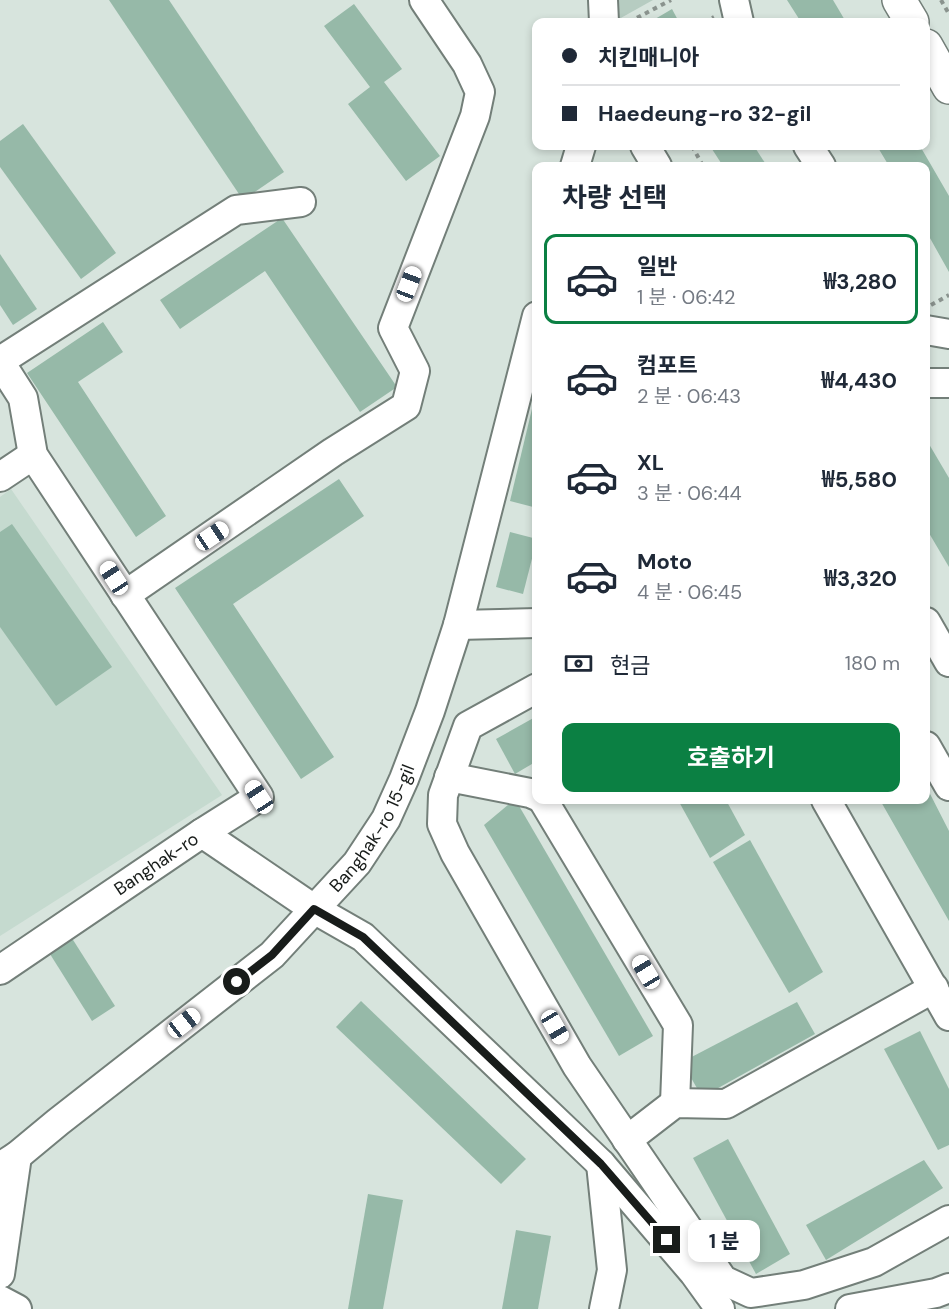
<!DOCTYPE html>
<html lang="ko">
<meta charset="utf-8">
<style>
:root{--surface:#fff;--page:#f6f6f7;--text:#1f2937;--muted:#747a83;--line:#e0e1e3;--accent:#0b8043}
body{margin:0;font-family:"DM Sans","Noto Sans KR",sans-serif;background:var(--page);color:var(--text);height:100vh;display:flex;flex-direction:column;font-size:22px;white-space:nowrap}
*{box-sizing:border-box;margin:0}
p{font-size:20px;color:var(--muted)}
.icon{flex:none;width:33px;height:33px;fill:none;stroke:currentColor;stroke-width:2;stroke-linecap:round;stroke-linejoin:round}
.map{position:relative;flex:1;overflow:hidden}
.drawer{position:absolute;left:532px;top:162px;width:398px;height:642px;display:flex;flex-direction:column;background:var(--surface);border-radius:12px;box-shadow:0 3px 9px #0003}
.drawer>*{flex:none}
.banner{position:absolute;left:532px;top:18px;width:398px;height:132px;border-radius:12px;box-shadow:0 3px 9px #0003;display:grid;align-content:center;height:132px;padding:0 30px;background:var(--surface)}
.end{position:absolute;width:27px;height:27px;margin:-14px;border:8px solid #181c1a;background:#fff;box-shadow:0 0 0 3px #fff}
.from{border-radius:50%}
.bubble{position:absolute;height:42px;border-radius:12px;background:var(--surface);box-shadow:0 3px 9px #0003;font-size:20px;font-weight:700;line-height:42px;text-align:center}
.car{position:absolute;width:18px;height:36px;margin:-18px -9px;border-radius:8px;box-shadow:0 0 4px 2px #0007;background:linear-gradient(#fff 24%,#345 0 40%,#fff 0 76%,#345 0 86%,#fff 0)}
.banner b{display:flex;align-items:center;gap:21px;height:57px;font-size:22px}
.banner b+b{border-top:2px solid var(--line)}
.banner i{width:15px;height:15px;background:var(--text)}
ul{padding:0;list-style:none}
li{display:flex;align-items:center;gap:18px;height:90px;margin:0 12px 9px;padding:0 18px;border:3px solid transparent;border-radius:12px}
li div{flex:1}
li b{display:block;font-size:22px}
li em{font-style:normal;font-weight:700}
li.on{border-color:var(--accent)}
li>.icon{width:54px;height:54px;stroke-width:1.5}
h2{padding:0 30px;font-size:27px;line-height:72px}
.pay{display:flex;align-items:center;gap:15px;height:66px;padding:0 30px;font-size:22px}
.pay p{margin-inline-start:auto}
.primary-button{display:flex;gap:12px;margin-top:auto;padding:12px 30px}
.primary-button a{flex:1;height:69px;border-radius:12px;background:var(--accent);color:#fff;font-size:24px;font-weight:700;line-height:69px;text-align:center}
.map>svg:first-child{display:block}
.built{fill:#c5dacf}
.green{fill:#b6ccc1}
.building{fill:#96b9a8}
.lines{fill:none;stroke-linecap:round;stroke-linejoin:round}
.minor-casing{stroke:#737f79;stroke-width:32}
.major-casing{stroke:#737f79;stroke-width:36}
.path{stroke:#8a938e;stroke-width:4;stroke-dasharray:4.5 4.5;stroke-linecap:butt}
.minor{stroke:#fff;stroke-width:28}
.major{stroke:#fff;stroke-width:33}
.route{stroke:#181c1a;stroke-width:8}
.labels{text-anchor:middle;dominant-baseline:central;stroke-width:4.5;stroke-linejoin:round;paint-order:stroke}
.street-label{font-size:18px;fill:#181c1a;stroke:#e4f1eb}
</style>
<div class="map">
<svg width="949" height="1309" viewBox="0 0 949 1309">
<rect width="100%" height="100%" fill="#d7e4dd"/>
<!-- built -->
<path class="built" d="M11,489L222,795L0,936V497Z"/>
<!-- green -->
<path class="green" d="M615,0H653L619,19Z"/>
<!-- building -->
<g class="building">
<path d="M109,0H169L284,172L243,200Z"/>
<path d="M787,0H833L846,22H801Z"/>
<path d="M354,4L402,69L384,82L440,156L406,181L348,104L370,87L324,26Z"/>
<path d="M672,9L679,22H650Z"/>
<path d="M23,124L116,253L81,279L0,167V141Z"/>
<path d="M710,146H754L767,166H723Z"/>
<path d="M877,146H920L949,196V272L926,231V166H889Z"/>
<path d="M282,218L397,387L360,412L265,271L180,329L160,300Z"/>
<path d="M0,254L37,309L13,325L0,305Z"/>
<path d="M103,322L123,352L78,382L166,516L136,537L27,373Z"/>
<path d="M536,392H537V508L510,501Z"/>
<path d="M926,439L949,478V567L926,528Z"/>
<path d="M339,479L364,516L233,604L334,757L301,779L175,588Z"/>
<path d="M12,524L112,667L56,706L0,627V532Z"/>
<path d="M510,532L537,539L523,594L496,587Z"/>
<path d="M537,716V761L515,774L496,739Z"/>
<path d="M926,786L949,831V921L880,800H926Z"/>
<path d="M515,799L653,1036L619,1056L484,825Z"/>
<path d="M678,800H726L745,835L710,858Z"/>
<path d="M750,840L823,972L789,993L713,862Z"/>
<path d="M68,932L115,1006L92,1021L45,946Z"/>
<path d="M361,1001L526,1159L501,1184L336,1027Z"/>
<path d="M797,1002L815,1034L702,1097L682,1062Z"/>
<path d="M920,1031L949,1089V1145L938,1150L884,1049Z"/>
<path d="M728,1139L790,1254L756,1274L693,1158Z"/>
<path d="M924,1160L943,1188L826,1260L806,1225Z"/>
<path d="M368,1194L403,1200L383,1309H348Z"/>
<path d="M516,1230L551,1236L538,1309H502Z"/>
</g>
<g class="lines">
<defs>
<g id="minor">
<path d="M603,0L604,22"/>
<path d="M734,0L739,22"/>
<path d="M645,146L657,166"/>
<path d="M808,146L821,166"/>
<path d="M575,166L581,146"/>
<path d="M926,330L949,334"/>
<path d="M0,361L236,210L301,202"/>
<path d="M0,362L23,398L33,455L259,797L202,833"/>
<path d="M926,383H949"/>
<path d="M0,477L33,455"/>
<path d="M125,595L333,452L406,406L415,371L393,328L475,116L480,92L467,64L424,0"/>
<path d="M926,622L949,662"/>
<path d="M458,625L537,623"/>
<path d="M537,688L468,726L443,795L442,824L455,853L577,1066L723,1280L751,1293L804,1285L874,1262L949,1220"/>
<path d="M926,746L949,786"/>
<path d="M449,777L530,793L537,796"/>
<path d="M543,800L678,1025L675,1103"/>
<path d="M826,800L949,1016"/>
<path id="s1" d="M0,970L202,833L314,909L363,937L601,1164L694,1273L720,1309"/>
<path d="M627,1140L675,1103L726,1104L934,988"/>
<path d="M601,1164L612,1270L604,1309"/>
<path id="s2" d="M0,1167L17,1156L58,1122L272,955L357,863L386,819L404,779L430,711L458,625L537,316"/>
<path d="M0,1274L17,1156"/>
<path d="M0,1300L17,1309"/>
<path d="M850,1309L936,1293L949,1288"/>
</g>
<g id="major">
<path d="M899,0L912,22"/>
<path d="M926,46L949,87"/>
</g>
</defs>
<!-- minor casing -->
<use href="#minor" class="minor-casing"/>
<!-- major casing -->
<use href="#major" class="major-casing"/>
<!-- path -->
<g class="path">
<path d="M941,0L949,14"/>
<path d="M629,22L671,0"/>
<path d="M704,22L714,17"/>
<path d="M692,146L703,166"/>
<path d="M756,148L760,146"/>
<path d="M931,305L949,295"/>
</g>
<!-- minor -->
<use href="#minor" class="minor"/>
<!-- major -->
<use href="#major" class="major"/>
</g>
<g class="lines">
<!-- route -->
<path class="route" d="M237,982L272,955L314,909L363,937L601,1164L667,1240"/>
</g>
<g class="labels">
<!-- street labels -->
<g class="street-label">
<text stroke="none"><textPath href="#s2" startOffset="508">Banghak-ro 15-gil</textPath></text>
<text stroke="none"><textPath href="#s1" startOffset="189">Banghak-ro</textPath></text>
</g>
</g>
</svg>
<i class="end from" style="left:237px;top:982px"></i>
<i class="end" style="left:667px;top:1240px"></i>
<div class="bubble" style="left:688px;top:1220px;width:72px">1 분</div>
<i class="car" style="left:409px;top:284px;rotate:21deg"></i>
<i class="car" style="left:212px;top:536px;rotate:56deg"></i>
<i class="car" style="left:114px;top:578px;rotate:327deg"></i>
<i class="car" style="left:259px;top:797px;rotate:327deg"></i>
<i class="car" style="left:646px;top:972px;rotate:329deg"></i>
<i class="car" style="left:184px;top:1023px;rotate:52deg"></i>
<i class="car" style="left:555px;top:1027px;rotate:150deg"></i>
<div class="banner">
<b><i class="from"></i>치킨매니아</b>
<b><i></i>Haedeung-ro 32-gil</b>
</div>
<section class="drawer">
<h2>차량 선택</h2>
<ul>
<li class="on"><svg class="icon" aria-label="car" viewBox="0 0 24 24"><path d="M5 17H2v-5l4-1 3-4h7l3 4 3 1v5h-3M9 17h6M6 11h13"/><circle cx="7" cy="17" r="2"/><circle cx="17" cy="17" r="2"/></svg><div><b>일반</b><p>1 분 · 06:42</p></div><em>₩3,280</em></li>
<li><svg class="icon" aria-label="car" viewBox="0 0 24 24"><path d="M5 17H2v-5l4-1 3-4h7l3 4 3 1v5h-3M9 17h6M6 11h13"/><circle cx="7" cy="17" r="2"/><circle cx="17" cy="17" r="2"/></svg><div><b>컴포트</b><p>2 분 · 06:43</p></div><em>₩4,430</em></li>
<li><svg class="icon" aria-label="car" viewBox="0 0 24 24"><path d="M5 17H2v-5l4-1 3-4h7l3 4 3 1v5h-3M9 17h6M6 11h13"/><circle cx="7" cy="17" r="2"/><circle cx="17" cy="17" r="2"/></svg><div><b>XL</b><p>3 분 · 06:44</p></div><em>₩5,580</em></li>
<li><svg class="icon" aria-label="car" viewBox="0 0 24 24"><path d="M5 17H2v-5l4-1 3-4h7l3 4 3 1v5h-3M9 17h6M6 11h13"/><circle cx="7" cy="17" r="2"/><circle cx="17" cy="17" r="2"/></svg><div><b>Moto</b><p>4 분 · 06:45</p></div><em>₩3,320</em></li>
</ul>
<div class="pay"><svg class="icon" aria-label="cash" viewBox="0 0 24 24"><path d="M3 7h18v10H3z"/><circle cx="12" cy="12" r="2"/></svg>현금<p>180 m</p></div>
<div class="primary-button"><a>호출하기</a></div>
</section>
</div>
